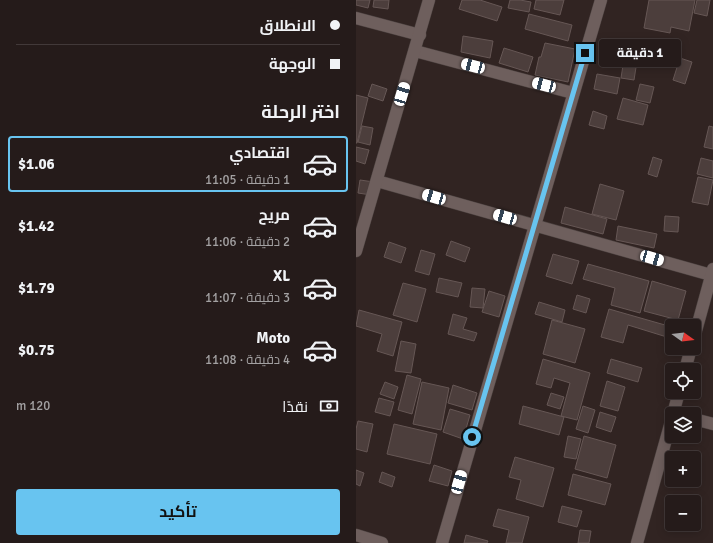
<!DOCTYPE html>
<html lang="ar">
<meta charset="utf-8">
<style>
:root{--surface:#251b1a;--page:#312827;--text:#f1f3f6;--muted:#a3a1a2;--line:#423939;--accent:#68c4f0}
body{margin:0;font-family:Signika,Cairo,sans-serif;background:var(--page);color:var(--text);direction:rtl;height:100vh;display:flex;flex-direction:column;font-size:15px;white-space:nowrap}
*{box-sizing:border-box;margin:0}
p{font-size:13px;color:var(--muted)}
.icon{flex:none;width:22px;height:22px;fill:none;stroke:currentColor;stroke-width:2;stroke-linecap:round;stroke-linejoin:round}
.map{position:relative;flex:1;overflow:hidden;direction:ltr}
.drawer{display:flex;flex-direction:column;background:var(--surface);width:356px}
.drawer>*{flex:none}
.guide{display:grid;align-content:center;height:88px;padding:0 16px;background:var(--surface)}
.needle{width:26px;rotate:104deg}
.tools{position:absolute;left:309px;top:319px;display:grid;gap:8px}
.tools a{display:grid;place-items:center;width:36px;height:36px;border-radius:4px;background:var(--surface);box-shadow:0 2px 10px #0003,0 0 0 1px var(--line);font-size:20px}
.end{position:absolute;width:18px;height:18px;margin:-9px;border:5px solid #68c4f0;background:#111;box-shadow:0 0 0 2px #111}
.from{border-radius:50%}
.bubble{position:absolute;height:28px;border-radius:4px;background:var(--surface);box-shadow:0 2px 10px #0003,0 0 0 1px var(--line);font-size:13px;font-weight:700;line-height:28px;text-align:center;direction:rtl}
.car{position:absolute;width:12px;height:24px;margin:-12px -6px;border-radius:5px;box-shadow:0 0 3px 1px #0007;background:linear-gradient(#fff 24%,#345 0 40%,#fff 0 76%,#345 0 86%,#fff 0)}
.guide b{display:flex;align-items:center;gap:14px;height:38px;font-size:15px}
.guide b+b{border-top:1px solid var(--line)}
.guide i{width:10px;height:10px;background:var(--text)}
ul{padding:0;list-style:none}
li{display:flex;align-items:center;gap:12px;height:56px;margin:0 8px 6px;padding:0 8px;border:2px solid transparent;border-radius:4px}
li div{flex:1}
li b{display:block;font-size:15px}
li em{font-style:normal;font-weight:700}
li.current{border-color:var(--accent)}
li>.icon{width:36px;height:36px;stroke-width:1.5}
h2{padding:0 16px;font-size:18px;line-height:48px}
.pay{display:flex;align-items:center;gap:10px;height:44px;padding:0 16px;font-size:15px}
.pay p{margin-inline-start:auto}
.action{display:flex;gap:8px;margin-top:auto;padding:8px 16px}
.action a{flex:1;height:46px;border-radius:4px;background:var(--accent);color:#111;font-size:16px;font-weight:700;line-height:46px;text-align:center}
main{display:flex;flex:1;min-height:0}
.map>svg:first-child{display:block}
.building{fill:#4c3e3c;stroke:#665755}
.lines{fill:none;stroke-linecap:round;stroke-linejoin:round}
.minor-casing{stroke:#4c4240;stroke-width:13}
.minor{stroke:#6e5f5d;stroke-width:12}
.route{stroke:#68c4f0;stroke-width:5}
</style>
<main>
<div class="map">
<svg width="357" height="543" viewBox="0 0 357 543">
<rect width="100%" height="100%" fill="#312422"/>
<!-- building -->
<g class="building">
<path d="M0,0H14L12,8L0,5Z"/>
<path d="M18,0H33L32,9L17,7Z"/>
<path d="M106,0H124L146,7L141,21L103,9Z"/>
<path d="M154,0H164L175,2L173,12L152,8Z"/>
<path d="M180,0H208L204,15L178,9Z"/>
<path d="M293,0H339L333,31L315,27L314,33L288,28Z"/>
<path d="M341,0H354L351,16L338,13Z"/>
<path d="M173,14L216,25L212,41L169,29Z"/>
<path d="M107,36L137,41L134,58L105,52Z"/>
<path d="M189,43L219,49L212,82L179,75L183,57H185Z"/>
<path d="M148,48L177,57L172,72L143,63Z"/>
<path d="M324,58L336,62L329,84L317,80Z"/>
<path d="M268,59L281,61L278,80L265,78Z"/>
<path d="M241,74L264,78L261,94L238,89Z"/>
<path d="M16,84L31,89L27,101L12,96Z"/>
<path d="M284,84L298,87L294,103L280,100Z"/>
<path d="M0,95L12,98L1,143H0Z"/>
<path d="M267,98L292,105L287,125L261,119Z"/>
<path d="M237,111L251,116L248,129L233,125Z"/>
<path d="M6,126L17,128L14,145L2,142Z"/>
<path d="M353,126L357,127V149L348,147Z"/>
<path d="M0,147L13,150L9,164L0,161Z"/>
<path d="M297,157L306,160L301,177L292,174Z"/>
<path d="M345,158L357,161V178L341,174Z"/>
<path d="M342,177L357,180L352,205L336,202Z"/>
<path d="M4,180L18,182L15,195L2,193Z"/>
<path d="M244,184L268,191L260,220L236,214Z"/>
<path d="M209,207L251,219L247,234L205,223Z"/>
<path d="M309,216L323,217L322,232L308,231Z"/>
<path d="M262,226L301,234L298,248L260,240Z"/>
<path d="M95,241L114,248L109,262L90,255Z"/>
<path d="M33,242L50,248L45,263L28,257Z"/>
<path d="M65,250L79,254L73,275L59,271Z"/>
<path d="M197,254L223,261L216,284L190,276Z"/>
<path d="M232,264L293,281L284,313L255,305L259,288L227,279Z"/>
<path d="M83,278L106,283L102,297L80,292Z"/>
<path d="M296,281L330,291L322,320L288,311Z"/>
<path d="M47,283L70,289L61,322L37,315Z"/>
<path d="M116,288L129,289L127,308L114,307Z"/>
<path d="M133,291L149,296L143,317L126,312Z"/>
<path d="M221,295L234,299L230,313L217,309Z"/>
<path d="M183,302L209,310L206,322L179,314Z"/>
<path d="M253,309L316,327L314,338L272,325L267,343L245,337Z"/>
<path d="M3,310L46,322L37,356L21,351L26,334L0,326Z"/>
<path d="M97,314L111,318L107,329L121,333L118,341L92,334Z"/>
<path d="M196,320L229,329L219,363L187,354Z"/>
<path d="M45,341L60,344L55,373L39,371Z"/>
<path d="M187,359L234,373L221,420L205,416L214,383L198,378L195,388L180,384Z"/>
<path d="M255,359L286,368L282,382L251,373Z"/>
<path d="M51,375L65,379L56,414L42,410Z"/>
<path d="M251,381L269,387L262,411L244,406Z"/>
<path d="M29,382L42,387L38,399L24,394Z"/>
<path d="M66,382L93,388L85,430L57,424Z"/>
<path d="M97,385L121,393L116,410L92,403Z"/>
<path d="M195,393L208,397L204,409L191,405Z"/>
<path d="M23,398L38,402L34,416L19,412Z"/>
<path d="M167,406L208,417L203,435L163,424Z"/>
<path d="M227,406L239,410L232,433L220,429Z"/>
<path d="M94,409L114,415L107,439L87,432Z"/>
<path d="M244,412L260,417L255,432L240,427Z"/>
<path d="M2,421L17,424L11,452L0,449V429Z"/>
<path d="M38,424L81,434L74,464L31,454Z"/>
<path d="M212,436L225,439L220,459L208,457Z"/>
<path d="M228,436L260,445L251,478L219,469Z"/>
<path d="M159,457L198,468L187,507L160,499L165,480L153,477Z"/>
<path d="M78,465L96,471L92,486L73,481Z"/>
<path d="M0,470L8,473L4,486L0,484Z"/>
<path d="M26,472L39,477L36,487L23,482Z"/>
<path d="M217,474L255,484L249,505L212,495Z"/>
<path d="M206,506L226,511L221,527L202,522Z"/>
<path d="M142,509L173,517L166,543H150L153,530L137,526Z"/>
<path d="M224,530L235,531L233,543H222Z"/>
<path d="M110,535L132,541L131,543H108Z"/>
</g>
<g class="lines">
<defs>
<g id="minor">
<path d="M0,18L64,35"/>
<path d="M59,51L217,93"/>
<path d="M21,181L355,275"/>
<path d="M0,251L73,0"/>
<path d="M338,338L357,269"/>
<path d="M329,370L335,348"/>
<path d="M317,414L323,392"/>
<path d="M338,419L357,424"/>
<path d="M0,535L26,543"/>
<path d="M86,543L245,0"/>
<path d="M281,543L316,418"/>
</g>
</defs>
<!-- minor casing -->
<use href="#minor" class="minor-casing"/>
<!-- minor -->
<use href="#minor" class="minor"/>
</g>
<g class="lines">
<!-- route -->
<path class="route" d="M116,437L229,53"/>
</g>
</svg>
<div class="tools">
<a><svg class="needle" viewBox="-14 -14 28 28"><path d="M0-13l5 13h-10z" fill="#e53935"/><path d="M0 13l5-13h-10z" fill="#a3a1a2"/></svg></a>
<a><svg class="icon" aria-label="locate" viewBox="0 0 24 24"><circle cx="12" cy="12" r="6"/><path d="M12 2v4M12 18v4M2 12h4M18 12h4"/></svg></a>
<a><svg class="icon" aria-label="layers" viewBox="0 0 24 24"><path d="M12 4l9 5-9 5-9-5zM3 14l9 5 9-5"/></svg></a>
<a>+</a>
<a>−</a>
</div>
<i class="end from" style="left:116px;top:437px"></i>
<i class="end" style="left:229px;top:53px"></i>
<div class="bubble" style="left:243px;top:39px;width:82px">1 دقيقة</div>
<i class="car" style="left:117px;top:66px;rotate:285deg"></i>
<i class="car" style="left:188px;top:85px;rotate:285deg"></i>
<i class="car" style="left:46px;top:94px;rotate:17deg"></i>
<i class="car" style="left:78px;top:197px;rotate:286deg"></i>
<i class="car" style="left:149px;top:217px;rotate:286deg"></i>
<i class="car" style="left:296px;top:258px;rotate:106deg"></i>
<i class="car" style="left:103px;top:482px;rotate:16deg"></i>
</div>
<section class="drawer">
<div class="guide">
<b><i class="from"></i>الانطلاق</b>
<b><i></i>الوجهة</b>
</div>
<h2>اختر الرحلة</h2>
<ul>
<li class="current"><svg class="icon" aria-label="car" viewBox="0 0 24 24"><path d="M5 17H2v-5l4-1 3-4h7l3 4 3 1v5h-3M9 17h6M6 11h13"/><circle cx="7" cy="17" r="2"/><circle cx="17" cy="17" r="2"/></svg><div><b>اقتصادي</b><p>1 دقيقة · 11:05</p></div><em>$1.06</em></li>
<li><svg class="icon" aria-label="car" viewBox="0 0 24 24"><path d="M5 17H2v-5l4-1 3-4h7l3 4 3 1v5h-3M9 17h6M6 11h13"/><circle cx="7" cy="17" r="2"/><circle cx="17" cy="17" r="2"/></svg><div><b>مريح</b><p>2 دقيقة · 11:06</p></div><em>$1.42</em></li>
<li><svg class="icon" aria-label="car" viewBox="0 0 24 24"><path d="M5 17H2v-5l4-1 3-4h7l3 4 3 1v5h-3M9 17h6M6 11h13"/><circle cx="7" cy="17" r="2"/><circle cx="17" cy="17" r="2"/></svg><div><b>XL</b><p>3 دقيقة · 11:07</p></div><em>$1.79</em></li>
<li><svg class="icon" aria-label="car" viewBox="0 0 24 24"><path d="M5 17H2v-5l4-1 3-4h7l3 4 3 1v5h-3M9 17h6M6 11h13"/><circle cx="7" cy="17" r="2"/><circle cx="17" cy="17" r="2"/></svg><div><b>Moto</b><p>4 دقيقة · 11:08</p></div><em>$0.75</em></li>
</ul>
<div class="pay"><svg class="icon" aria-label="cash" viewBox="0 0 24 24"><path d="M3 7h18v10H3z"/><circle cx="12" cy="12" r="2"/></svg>نقدًا<p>120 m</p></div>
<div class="action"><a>تأكيد</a></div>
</section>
</main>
